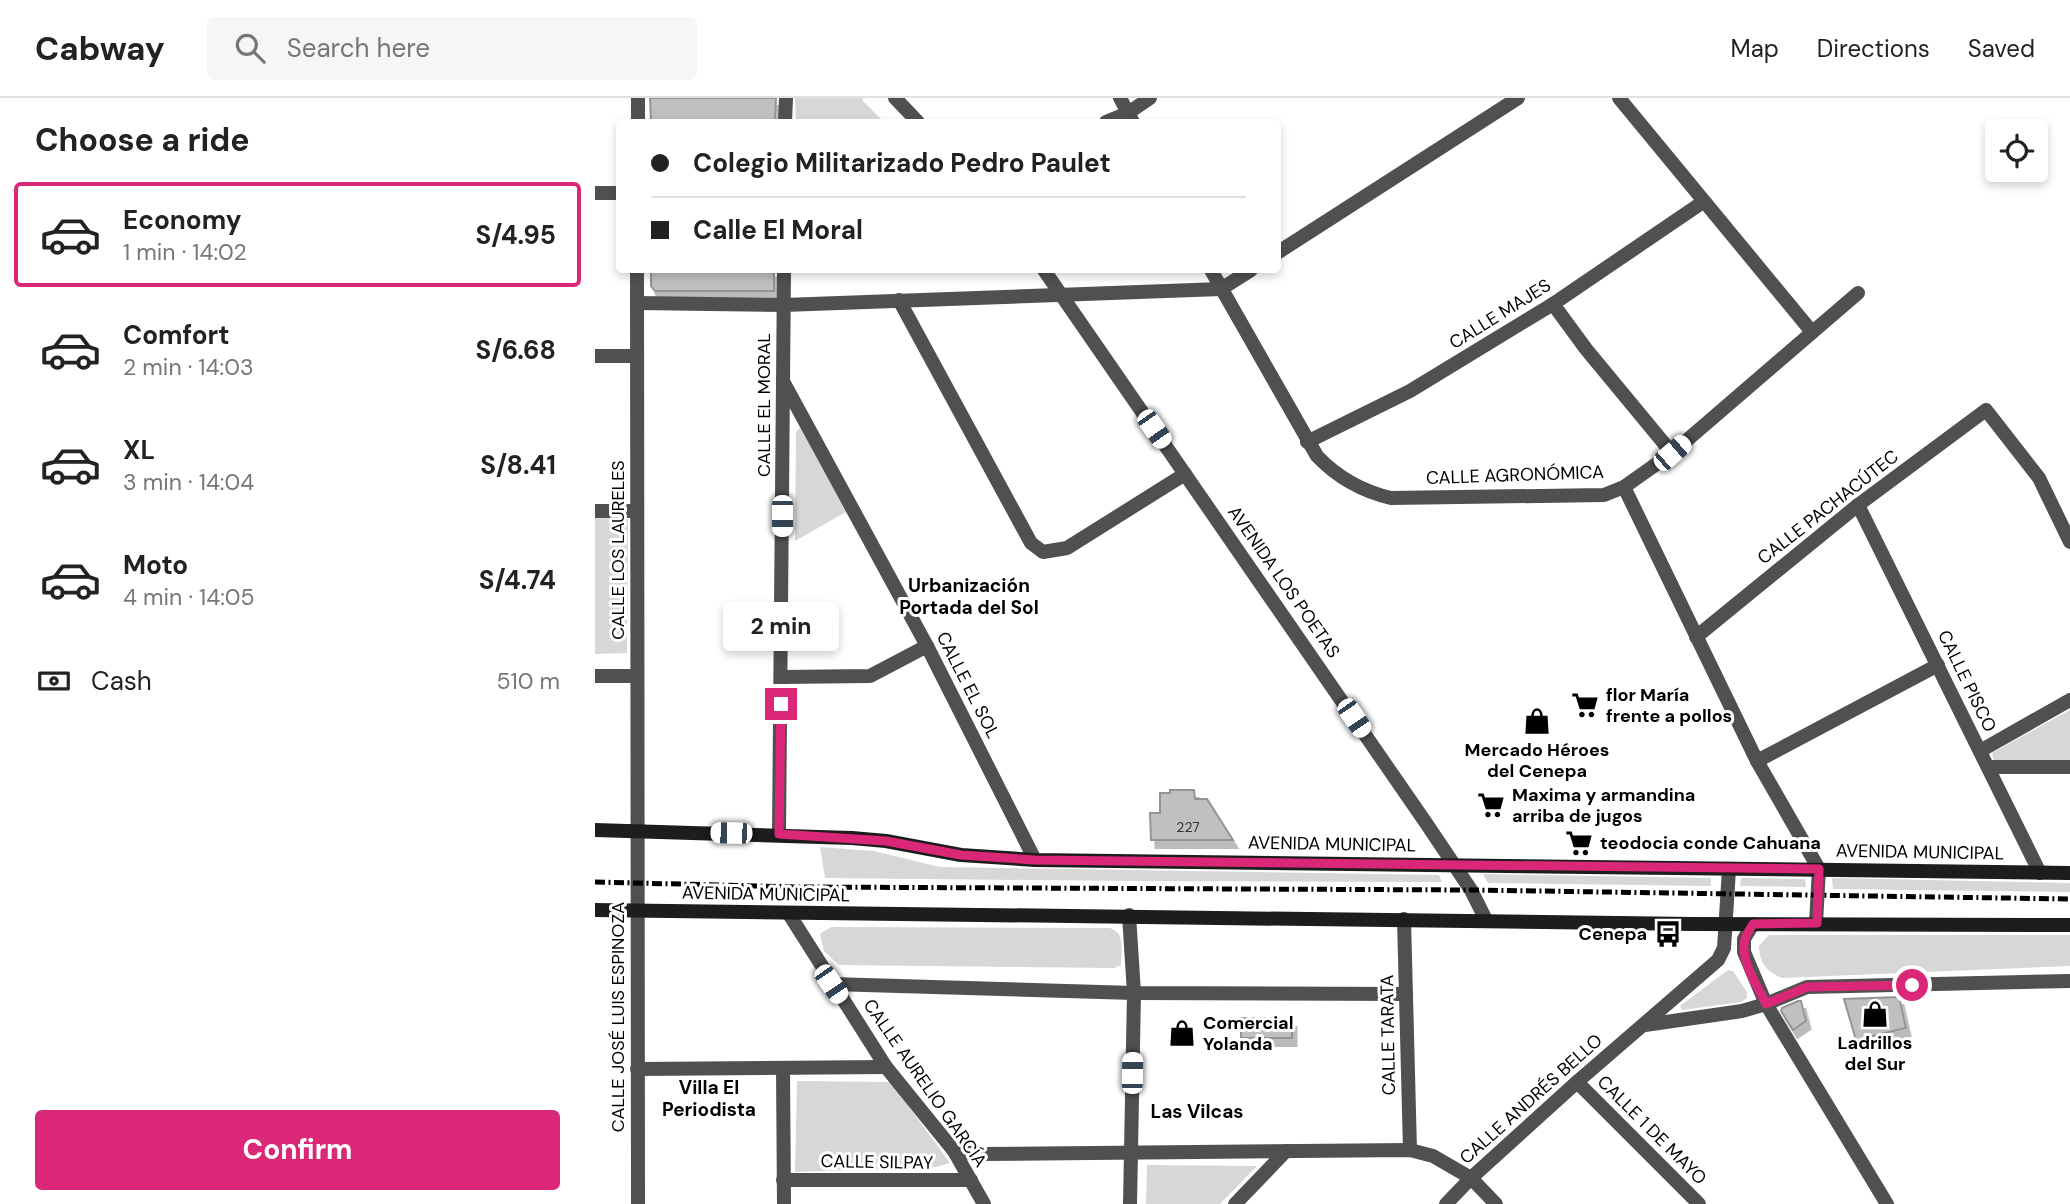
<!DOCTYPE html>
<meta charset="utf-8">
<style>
:root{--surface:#fff;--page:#f6f6f6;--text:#222;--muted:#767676;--line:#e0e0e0;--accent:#db2777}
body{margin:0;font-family:"DM Sans",sans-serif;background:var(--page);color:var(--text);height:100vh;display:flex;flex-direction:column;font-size:26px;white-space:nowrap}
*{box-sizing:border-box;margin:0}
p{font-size:23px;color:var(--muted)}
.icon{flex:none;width:38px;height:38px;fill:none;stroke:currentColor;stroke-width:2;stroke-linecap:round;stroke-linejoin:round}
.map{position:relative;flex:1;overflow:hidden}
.details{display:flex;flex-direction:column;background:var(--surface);width:595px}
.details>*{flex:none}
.banner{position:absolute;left:21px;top:21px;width:665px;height:154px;border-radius:7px;box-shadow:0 4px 10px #0003;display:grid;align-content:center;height:154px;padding:0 35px;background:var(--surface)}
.controls{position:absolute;left:1390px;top:21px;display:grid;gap:14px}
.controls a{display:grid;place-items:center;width:63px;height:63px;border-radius:7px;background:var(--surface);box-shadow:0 4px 10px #0003;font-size:35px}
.end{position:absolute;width:32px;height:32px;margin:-16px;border:9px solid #db2777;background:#fff;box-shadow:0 0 0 4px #fff}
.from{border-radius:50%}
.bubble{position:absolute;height:49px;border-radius:7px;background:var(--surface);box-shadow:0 4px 10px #0003;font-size:23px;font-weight:700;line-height:49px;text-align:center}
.car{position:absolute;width:21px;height:42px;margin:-21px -10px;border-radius:9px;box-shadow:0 0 5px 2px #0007;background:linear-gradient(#fff 24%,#345 0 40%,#fff 0 76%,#345 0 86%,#fff 0)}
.banner b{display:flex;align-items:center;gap:24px;height:66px;font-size:26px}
.banner b+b{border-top:2px solid var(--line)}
.banner i{width:18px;height:18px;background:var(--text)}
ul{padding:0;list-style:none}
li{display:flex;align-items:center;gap:21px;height:105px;margin:0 14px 10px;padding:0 21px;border:4px solid transparent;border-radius:7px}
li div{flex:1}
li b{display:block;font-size:26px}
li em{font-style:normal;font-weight:700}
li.selected{border-color:var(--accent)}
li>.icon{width:63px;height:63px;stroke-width:1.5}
h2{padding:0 35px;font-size:32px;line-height:84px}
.pay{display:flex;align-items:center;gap:18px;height:77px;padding:0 35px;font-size:26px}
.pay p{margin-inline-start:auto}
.button{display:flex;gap:14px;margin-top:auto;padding:14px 35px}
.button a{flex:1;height:80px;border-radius:7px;background:var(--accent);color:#fff;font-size:28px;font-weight:700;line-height:80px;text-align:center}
header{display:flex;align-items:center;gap:42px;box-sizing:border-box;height:98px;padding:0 35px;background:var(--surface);border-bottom:2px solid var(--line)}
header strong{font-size:33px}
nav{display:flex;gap:38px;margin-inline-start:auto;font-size:24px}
.search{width:490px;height:63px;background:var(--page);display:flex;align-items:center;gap:18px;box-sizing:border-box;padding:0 24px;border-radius:7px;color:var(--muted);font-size:26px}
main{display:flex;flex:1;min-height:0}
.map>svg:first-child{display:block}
.green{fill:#d7d7d7}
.building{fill:#c0c0c0;stroke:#949494;stroke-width:2;filter:url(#shadow)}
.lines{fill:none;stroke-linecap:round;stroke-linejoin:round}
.minor{stroke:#505050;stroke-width:14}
.tertiary{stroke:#505050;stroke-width:14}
.secondary{stroke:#1d1d1d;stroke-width:14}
.rail{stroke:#000;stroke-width:5;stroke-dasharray:10 3.5 2 3.5;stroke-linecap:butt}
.route{stroke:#db2777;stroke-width:9}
.labels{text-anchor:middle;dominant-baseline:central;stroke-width:6;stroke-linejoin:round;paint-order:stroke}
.number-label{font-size:14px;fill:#303030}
.street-label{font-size:18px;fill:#000;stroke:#fff}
.poi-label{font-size:18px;font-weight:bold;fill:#000;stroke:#fff;text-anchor:start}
.neighbourhood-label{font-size:19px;font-weight:bold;fill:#000;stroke:#fff}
</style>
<header>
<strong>Cabway</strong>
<div class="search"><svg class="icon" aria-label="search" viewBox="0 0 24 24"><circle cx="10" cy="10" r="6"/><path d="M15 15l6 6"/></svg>Search here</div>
<nav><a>Map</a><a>Directions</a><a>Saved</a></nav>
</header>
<main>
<section class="details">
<h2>Choose a ride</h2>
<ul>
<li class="selected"><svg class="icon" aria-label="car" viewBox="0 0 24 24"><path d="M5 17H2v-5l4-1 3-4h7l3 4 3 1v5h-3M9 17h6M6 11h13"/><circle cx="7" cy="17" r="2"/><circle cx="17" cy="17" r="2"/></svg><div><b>Economy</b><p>1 min · 14:02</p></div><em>S/4.95</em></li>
<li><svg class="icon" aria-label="car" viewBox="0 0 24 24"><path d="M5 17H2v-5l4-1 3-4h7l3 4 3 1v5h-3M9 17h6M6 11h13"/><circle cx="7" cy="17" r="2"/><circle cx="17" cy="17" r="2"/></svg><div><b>Comfort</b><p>2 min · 14:03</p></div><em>S/6.68</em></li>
<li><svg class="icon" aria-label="car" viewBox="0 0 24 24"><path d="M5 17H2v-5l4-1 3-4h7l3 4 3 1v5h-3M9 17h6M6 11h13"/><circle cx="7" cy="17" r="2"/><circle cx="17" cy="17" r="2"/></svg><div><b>XL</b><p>3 min · 14:04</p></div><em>S/8.41</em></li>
<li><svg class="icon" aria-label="car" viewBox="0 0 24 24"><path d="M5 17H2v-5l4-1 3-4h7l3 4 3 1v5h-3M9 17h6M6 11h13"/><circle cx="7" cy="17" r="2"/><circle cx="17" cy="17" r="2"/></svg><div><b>Moto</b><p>4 min · 14:05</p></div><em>S/4.74</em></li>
</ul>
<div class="pay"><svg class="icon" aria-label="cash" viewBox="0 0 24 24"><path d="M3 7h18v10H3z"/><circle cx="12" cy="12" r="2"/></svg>Cash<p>510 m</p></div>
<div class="button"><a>Confirm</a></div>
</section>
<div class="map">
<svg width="1475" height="1106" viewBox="0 0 1475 1106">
<defs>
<filter id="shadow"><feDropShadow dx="4.5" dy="8" stdDeviation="0" flood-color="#0004"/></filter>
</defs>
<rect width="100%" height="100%" fill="#fff"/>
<!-- green -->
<g class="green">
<path d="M200,0H269L267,2L289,24H201Z"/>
<path d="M205,329L251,414L200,443L201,335Z"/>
<path d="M0,420L33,421L32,555L0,556Z"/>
<path d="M1475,612V664H1399L1397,655Z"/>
<path d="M225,749L279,753L345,769L844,777L847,784L536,783L230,780Z"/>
<path d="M888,776L1116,780V788L893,785Z"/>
<path d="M1146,780L1210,781L1211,789L1145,788Z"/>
<path d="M1237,780L1475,785V794L1238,791Z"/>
<path d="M236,829L515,830C531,835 526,853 526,867L519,870L244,867L229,853L225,836Z"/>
<path d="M1174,837H1475V868L1187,880C1172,874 1164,865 1164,848Z"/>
<path d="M1133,872L1138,873L1152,894V900L1146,904L1087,912L1085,908Z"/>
<path d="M202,983L296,984L355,1065L341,1069L200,1074Z"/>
<path d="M552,1067L662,1068L625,1106H551Z"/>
</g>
<!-- building -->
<g class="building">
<path d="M55,0H181L180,24H56Z"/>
<path d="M56,172H179V193H60L56,188Z"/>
<path d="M575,692H599L600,701H612L638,742H556L555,715H565V695H575Z"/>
<path d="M1304,899L1311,930L1261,942L1249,901Z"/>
<path d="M1203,903H1206L1211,923L1198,932L1186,913L1187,910Z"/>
<path d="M646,920L697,921V940H646Z"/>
</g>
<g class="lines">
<!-- minor -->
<g class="minor">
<path d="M525,0L538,24"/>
<path d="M1024,0L1217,234"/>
<path d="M43,24V0"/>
<path d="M190,24L191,0"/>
<path d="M511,24L533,15L555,0"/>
<path d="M0,95H24"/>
<path d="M682,155L923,0"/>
<path d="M42,172L43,1106"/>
<path d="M616,172L722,358C743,380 766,393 796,400L1009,397L1029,389L1077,355L1263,195"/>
<path d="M304,202L436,445L448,454L472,450L590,376"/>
<path d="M42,205L189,207L626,191L656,172"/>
<path d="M958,206L991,251L1077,355"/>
<path d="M0,258H42"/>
<path d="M189,285L332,548L440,762"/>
<path d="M712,344L815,293L958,206L1108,104"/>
<path d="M1029,389L1162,663L1224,771L1221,825"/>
<path d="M1263,407L1445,775"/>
<path d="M0,413H42"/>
<path d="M1101,539L1263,407L1391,312L1444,380L1475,444"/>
<path d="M0,578H41"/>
<path d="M186,579L275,578L332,548"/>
<path d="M1385,653L1475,602"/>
<path d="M1162,663L1343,567"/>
<path d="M1393,669H1475"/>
<path d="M184,736L189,172"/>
<path d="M194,816L291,969L359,1053L389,1106"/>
<path d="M534,817L539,895L535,1106"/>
<path d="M809,821L815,1052"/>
<path d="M236,886L539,895L811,896"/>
<path d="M188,970L189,1106"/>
<path d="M42,971L291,969"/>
<path d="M982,984L1104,1106"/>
<path d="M359,1053L384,1056L815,1052L838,1058L876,1080L901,1106"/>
<path d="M188,1082H376"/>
<path d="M640,1106L691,1053"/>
<path d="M1292,1106L1171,906L1212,889L1475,883"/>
</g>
<!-- tertiary -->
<g class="tertiary">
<path d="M300,0L323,24"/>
<path d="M449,172L831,725L876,792L891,822"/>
<path d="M1050,927L1147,913L1171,906L1149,854V841L1158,826"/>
<path d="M851,1106L876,1080L982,984L1123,862L1129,850L1134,771"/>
</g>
<!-- secondary -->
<g class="secondary">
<path d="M0,732L257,740L291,743L366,757L440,762L1475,775"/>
<path d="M0,812L1098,826L1475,827"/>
</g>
<!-- rail -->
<path class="rail" d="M0,784L203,789L876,792L1475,801"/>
</g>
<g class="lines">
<!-- route -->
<path class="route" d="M186,606L184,736L291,743L366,757L440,762L1224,771L1222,825L1158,826C1156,830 1151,836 1150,841C1144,861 1163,889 1171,906L1212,889L1317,887"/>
</g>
<!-- icons -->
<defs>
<symbol id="supermarket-bare" viewBox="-9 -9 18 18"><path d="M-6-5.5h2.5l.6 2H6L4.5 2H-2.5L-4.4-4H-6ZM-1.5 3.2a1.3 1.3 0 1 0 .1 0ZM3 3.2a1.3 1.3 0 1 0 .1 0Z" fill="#000" stroke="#fff" stroke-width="2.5" paint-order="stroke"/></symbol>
<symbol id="shop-bare" viewBox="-9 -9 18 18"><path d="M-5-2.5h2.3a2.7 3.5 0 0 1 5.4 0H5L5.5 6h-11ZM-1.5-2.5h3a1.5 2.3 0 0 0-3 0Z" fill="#000" stroke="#fff" stroke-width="2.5" paint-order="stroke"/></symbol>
<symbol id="bus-bare" viewBox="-9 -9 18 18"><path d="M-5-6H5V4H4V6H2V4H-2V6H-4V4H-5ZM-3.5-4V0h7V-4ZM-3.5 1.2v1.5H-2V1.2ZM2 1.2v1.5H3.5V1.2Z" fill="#000" stroke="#fff" stroke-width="2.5" paint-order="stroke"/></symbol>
</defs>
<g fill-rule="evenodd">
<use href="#supermarket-bare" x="971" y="588" width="38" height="38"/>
<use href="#shop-bare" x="923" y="604" width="38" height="38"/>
<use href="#supermarket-bare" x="877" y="688" width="38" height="38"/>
<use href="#supermarket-bare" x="965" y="726" width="38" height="38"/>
<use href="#bus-bare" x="1054" y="817" width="38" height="38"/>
<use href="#shop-bare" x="1261" y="897" width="38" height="38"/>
<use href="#shop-bare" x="568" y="916" width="38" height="38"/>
</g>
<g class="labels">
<!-- number labels -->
<g class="number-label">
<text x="593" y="729">227</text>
</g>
<!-- street labels -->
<g class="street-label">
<text transform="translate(905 216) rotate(-32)">CALLE MAJES</text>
<text transform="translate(169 307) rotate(-90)">CALLE EL MORAL</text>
<text transform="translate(920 377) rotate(-2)">CALLE AGRONÓMICA</text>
<text transform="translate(1233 409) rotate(-38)">CALLE PACHACÚTEC</text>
<text transform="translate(23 452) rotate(-90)">CALLE LOS LAURELES</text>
<text transform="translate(689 484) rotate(55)">AVENIDA LOS POETAS</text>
<text transform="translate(1372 583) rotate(64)">CALLE PISCO</text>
<text transform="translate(373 587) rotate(63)">CALLE EL SOL</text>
<text transform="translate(737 746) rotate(1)">AVENIDA MUNICIPAL</text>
<text transform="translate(1325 754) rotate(1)">AVENIDA MUNICIPAL</text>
<text transform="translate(171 796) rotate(1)">AVENIDA MUNICIPAL</text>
<text transform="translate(23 919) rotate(-90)">CALLE JOSÉ LUIS ESPINOZA</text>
<text transform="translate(793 937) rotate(-91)">CALLE TARATA</text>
<text transform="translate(330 985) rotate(55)">CALLE AURELIO GARCÍA</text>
<text transform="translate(936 1001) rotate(-42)">CALLE ANDRÉS BELLO</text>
<text transform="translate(1057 1032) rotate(45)">CALLE 1 DE MAYO</text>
<text transform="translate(282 1064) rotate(1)">CALLE SILPAY</text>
</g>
<!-- poi labels -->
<g class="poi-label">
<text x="1011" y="597">flor María<tspan x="1011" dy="21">frente a pollos</tspan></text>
<text x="942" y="652" text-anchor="middle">Mercado Héroes<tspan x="942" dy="21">del Cenepa</tspan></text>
<text x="917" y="697">Maxima y armandina<tspan x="917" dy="21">arriba de jugos</tspan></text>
<text x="1005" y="745">teodocia conde Cahuana</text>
<text x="1052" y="836" text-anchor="end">Cenepa</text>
<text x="608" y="925">Comercial<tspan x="608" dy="21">Yolanda</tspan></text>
<text x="1280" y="945" text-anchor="middle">Ladrillos<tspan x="1280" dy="21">del Sur</tspan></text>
</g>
<!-- neighbourhood labels -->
<g class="neighbourhood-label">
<text x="374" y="487">Urbanización<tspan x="374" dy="22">Portada del Sol</tspan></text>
<text x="114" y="989">Villa El<tspan x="114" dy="22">Periodista</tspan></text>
<text x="602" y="1013">Las Vilcas</text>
</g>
</g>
</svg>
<div class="controls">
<a><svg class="icon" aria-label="locate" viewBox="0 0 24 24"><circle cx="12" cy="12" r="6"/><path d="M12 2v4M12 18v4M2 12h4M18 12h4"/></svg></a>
</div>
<i class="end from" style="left:1317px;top:887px"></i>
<i class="end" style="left:186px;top:606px"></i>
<div class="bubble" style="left:128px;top:504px;width:116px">2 min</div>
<i class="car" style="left:559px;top:331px;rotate:145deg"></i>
<i class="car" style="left:1077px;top:355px;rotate:49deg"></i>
<i class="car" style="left:187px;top:418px;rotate:180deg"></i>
<i class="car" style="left:759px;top:620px;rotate:146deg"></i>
<i class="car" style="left:136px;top:735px;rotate:271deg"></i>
<i class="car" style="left:236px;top:886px;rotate:146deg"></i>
<i class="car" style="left:537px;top:975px;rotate:1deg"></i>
<div class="banner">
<b><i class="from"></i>Colegio Militarizado Pedro Paulet</b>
<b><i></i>Calle El Moral</b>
</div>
</div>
</main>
